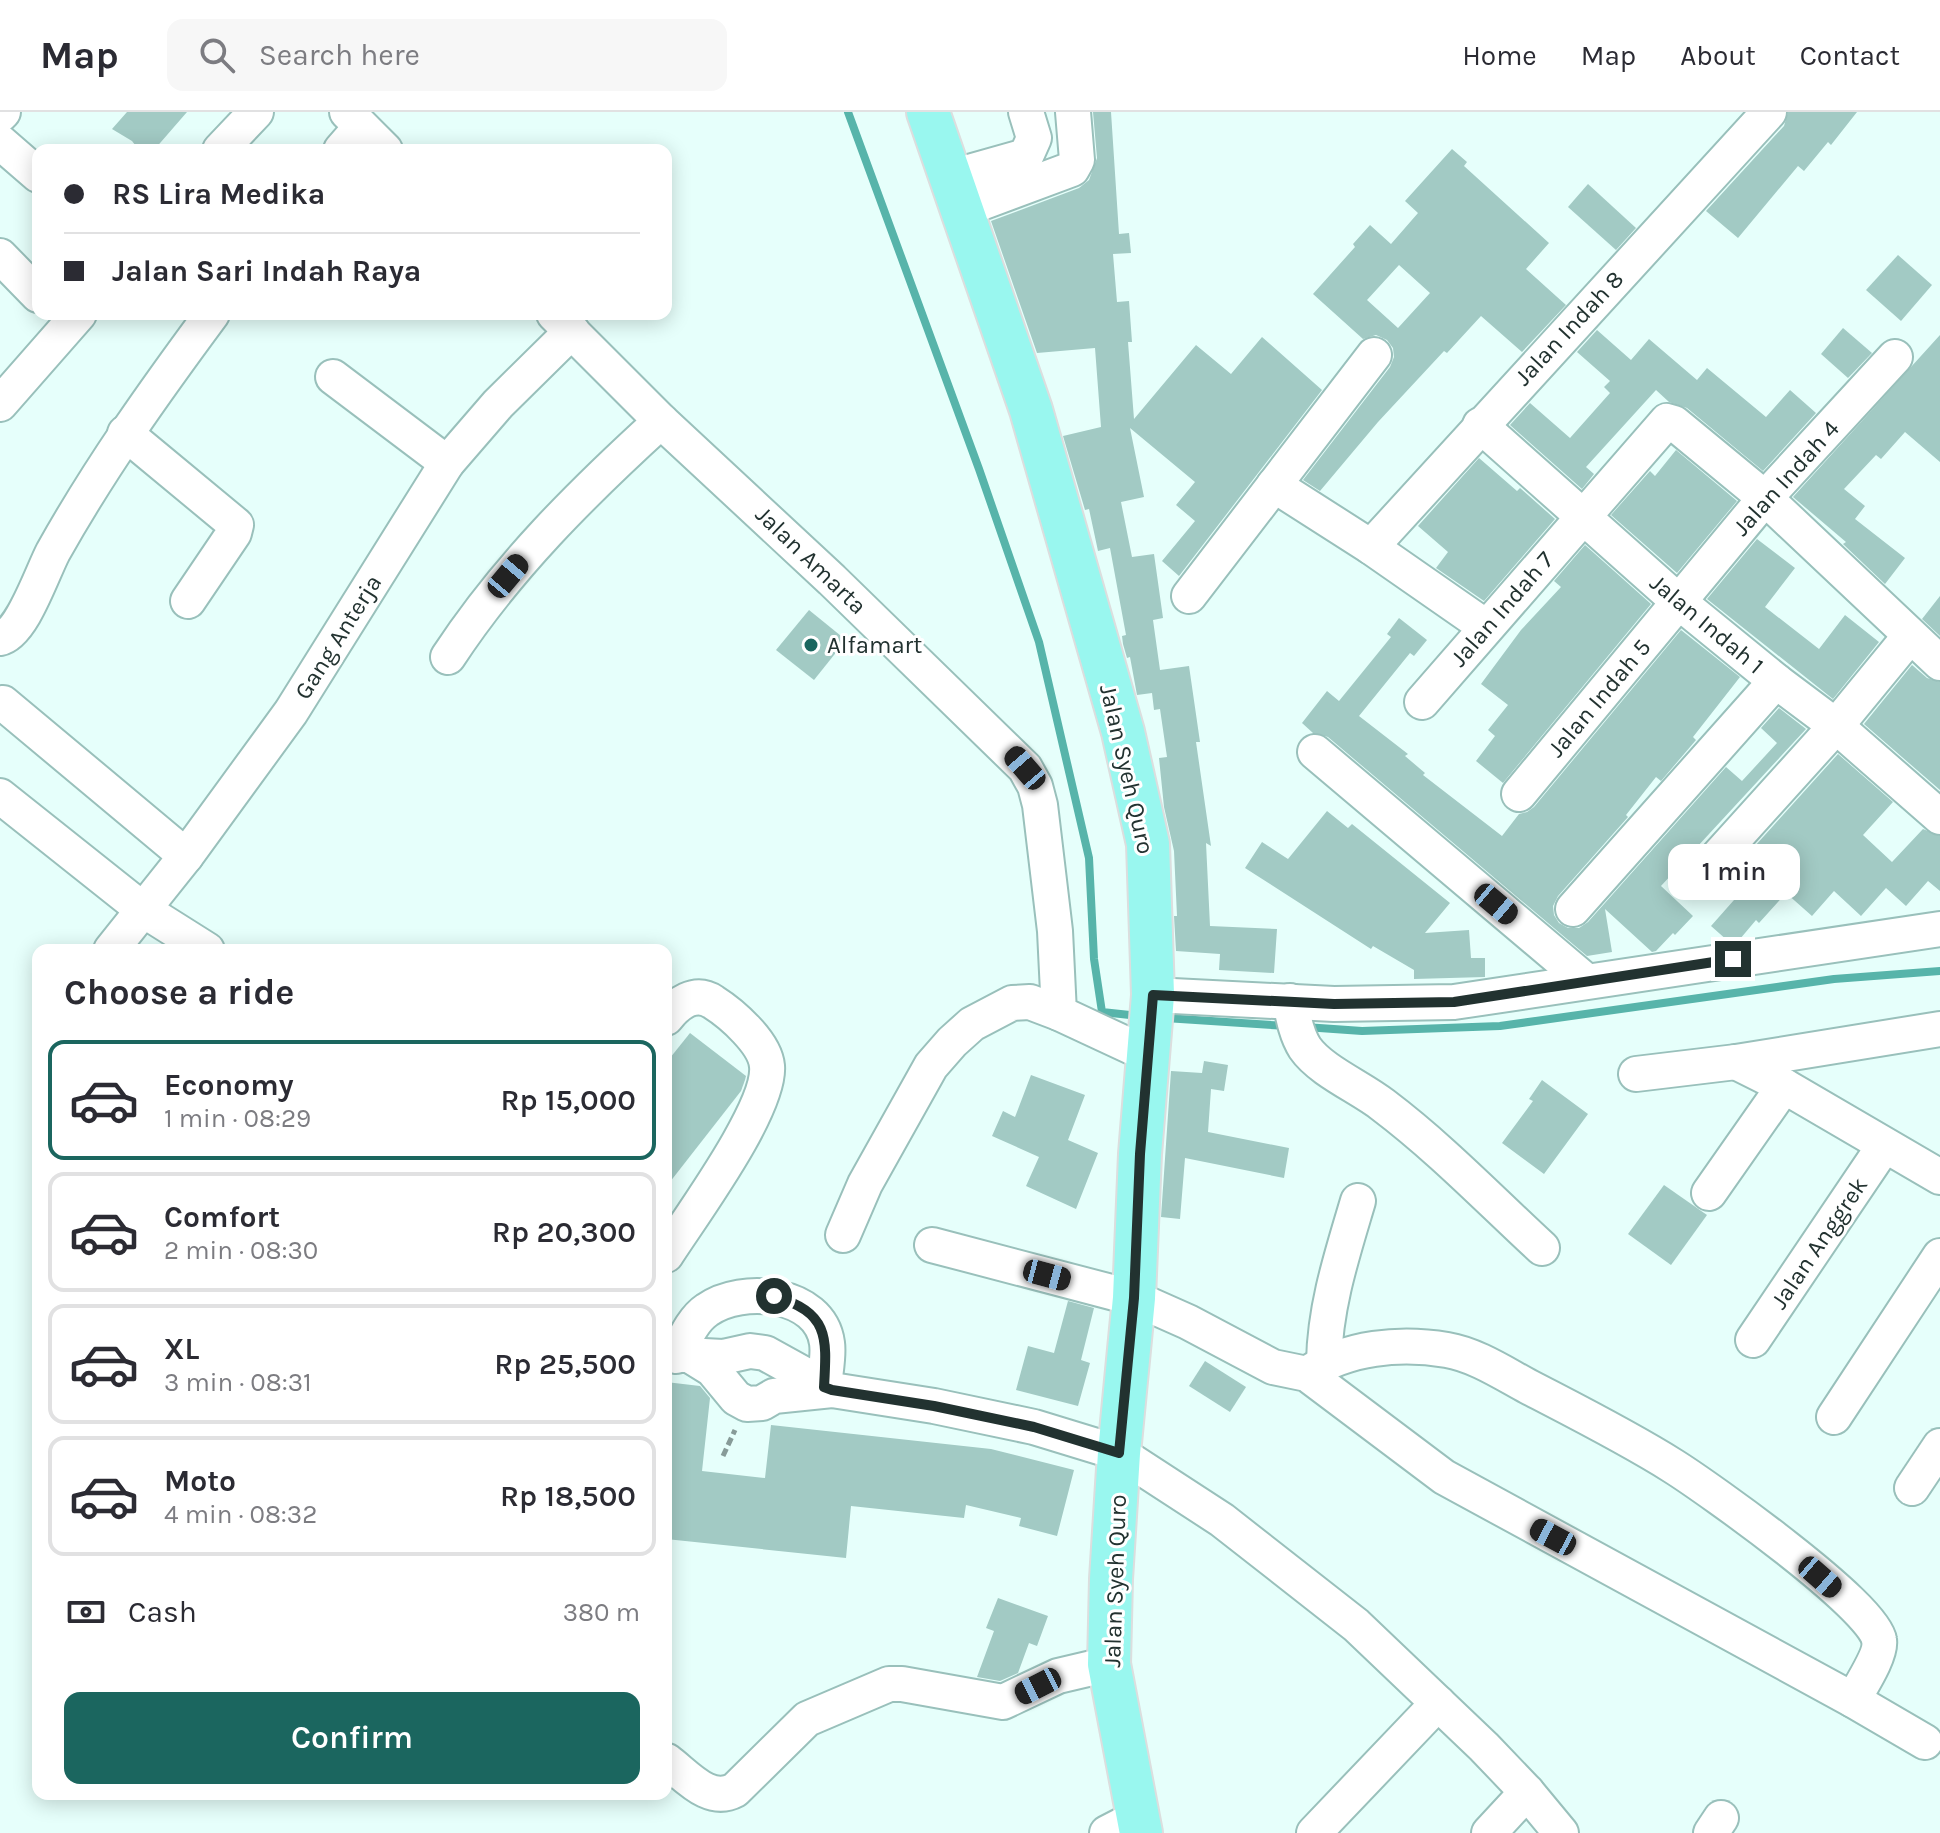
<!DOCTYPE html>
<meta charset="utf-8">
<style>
:root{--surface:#fff;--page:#f7f7f7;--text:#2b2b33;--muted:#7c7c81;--line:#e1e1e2;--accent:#1b665f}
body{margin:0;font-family:Karla,sans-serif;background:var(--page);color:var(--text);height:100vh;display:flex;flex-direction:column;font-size:30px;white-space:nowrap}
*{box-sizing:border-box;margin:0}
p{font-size:26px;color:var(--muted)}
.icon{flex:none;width:44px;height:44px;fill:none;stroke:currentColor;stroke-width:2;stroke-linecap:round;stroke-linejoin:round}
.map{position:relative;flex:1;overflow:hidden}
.side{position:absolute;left:32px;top:832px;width:640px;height:856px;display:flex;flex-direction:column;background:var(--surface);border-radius:16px;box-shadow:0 4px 20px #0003}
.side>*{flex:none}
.top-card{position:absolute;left:32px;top:32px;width:640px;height:176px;border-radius:16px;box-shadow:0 4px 20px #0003;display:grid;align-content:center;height:176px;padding:0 32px;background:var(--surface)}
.end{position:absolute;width:36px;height:36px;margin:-18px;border:10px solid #223230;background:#fff;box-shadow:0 0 0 4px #fff}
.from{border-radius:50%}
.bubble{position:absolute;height:56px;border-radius:16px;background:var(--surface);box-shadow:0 4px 20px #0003;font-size:26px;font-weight:600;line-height:56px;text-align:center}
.car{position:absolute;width:24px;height:48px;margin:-24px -12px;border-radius:10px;box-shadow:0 0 6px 2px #0007;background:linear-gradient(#222 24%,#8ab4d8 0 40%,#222 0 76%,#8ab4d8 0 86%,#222 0)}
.top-card b{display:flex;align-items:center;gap:28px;height:76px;font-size:30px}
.top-card b+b{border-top:2px solid var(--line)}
.top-card i{width:20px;height:20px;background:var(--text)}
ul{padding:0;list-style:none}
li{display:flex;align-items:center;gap:24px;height:120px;margin:0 16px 12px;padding:0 16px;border:4px solid var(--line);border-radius:16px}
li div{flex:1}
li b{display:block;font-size:30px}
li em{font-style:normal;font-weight:600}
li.selected{border-color:var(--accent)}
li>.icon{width:72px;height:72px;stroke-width:1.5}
h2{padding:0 32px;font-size:36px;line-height:96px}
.pay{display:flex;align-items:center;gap:20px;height:88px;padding:0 32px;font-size:30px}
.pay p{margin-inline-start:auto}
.action{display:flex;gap:16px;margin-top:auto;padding:16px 32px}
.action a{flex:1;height:92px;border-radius:16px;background:var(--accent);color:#fff;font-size:32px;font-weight:600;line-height:92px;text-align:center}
header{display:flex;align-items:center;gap:48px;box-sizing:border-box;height:112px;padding:0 40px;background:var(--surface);border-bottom:2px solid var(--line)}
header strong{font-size:38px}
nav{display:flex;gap:44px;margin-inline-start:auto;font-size:28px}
.search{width:560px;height:72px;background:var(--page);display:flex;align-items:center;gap:20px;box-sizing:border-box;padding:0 28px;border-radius:16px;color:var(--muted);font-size:30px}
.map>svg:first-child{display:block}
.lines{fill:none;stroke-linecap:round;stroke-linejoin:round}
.stream{stroke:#57b4aa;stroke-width:8}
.building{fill:#a2cac4;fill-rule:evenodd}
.minor-casing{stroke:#99c0bb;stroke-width:38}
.major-casing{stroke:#dcdede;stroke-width:46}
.path{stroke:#879b98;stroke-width:5;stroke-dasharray:8 4;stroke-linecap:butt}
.minor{stroke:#fff;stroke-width:34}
.major{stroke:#99f7ef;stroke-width:42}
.route{stroke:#223230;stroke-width:10}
.poi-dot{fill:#1b665f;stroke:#fff;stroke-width:3}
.labels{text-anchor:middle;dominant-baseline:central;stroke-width:6;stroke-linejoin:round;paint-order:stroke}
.street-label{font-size:24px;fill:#223230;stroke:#fff}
.poi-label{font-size:24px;fill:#223230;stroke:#fff;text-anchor:start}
</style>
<header>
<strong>Map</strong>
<div class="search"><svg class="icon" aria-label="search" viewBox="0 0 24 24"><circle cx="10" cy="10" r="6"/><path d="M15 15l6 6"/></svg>Search here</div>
<nav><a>Home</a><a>Map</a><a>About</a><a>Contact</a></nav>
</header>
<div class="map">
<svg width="1940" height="1721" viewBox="0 0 1940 1721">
<rect width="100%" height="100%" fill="#e6fffb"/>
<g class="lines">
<!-- stream -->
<g class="stream">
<path d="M848,0L979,357L1039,530L1089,746L1094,847L1102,900L1139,904"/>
<path d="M1165,906L1287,914"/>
<path d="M1305,915L1362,919L1500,914L1834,867L1940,859"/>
</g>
</g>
<!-- building -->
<g class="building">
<path d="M127,0H187L154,38H139L132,29L112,17Z"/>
<path d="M1093,0H1111L1119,122L1129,121L1131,141L1113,142L1117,190L1129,189L1132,230H1128L1134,307L1196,233L1231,262L1262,225L1322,278L1179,464L1162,449L1195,409L1176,393L1195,370L1130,316L1144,385L1121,390L1132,445L1154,442L1163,506L1153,508L1160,558L1189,554L1200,630H1196L1211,734L1206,731L1210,814L1277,817L1274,861L1219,858L1220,842L1176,839L1174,804H1177L1174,739L1164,695L1159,646L1167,645L1160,597L1154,598L1152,581L1137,583L1130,545L1127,546L1123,532L1122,524L1126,523L1110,436L1098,439L1089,397L1085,398L1063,324L1101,315L1095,236L1037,241L991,109L1079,76L1089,68L1097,46Z"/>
<path d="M1788,0H1857L1831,33L1828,30L1804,59L1798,54L1738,126L1706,99L1784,14Z"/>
<path d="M1452,37L1467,50L1464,54L1549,131L1526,157L1566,193L1522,240L1481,204L1447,241L1444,239L1378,310L1320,379L1303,368L1390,255L1394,245L1393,236L1387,228L1376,223L1363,227L1313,182L1355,135L1353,132L1370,113L1391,132L1418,101L1405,89ZM1399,153L1430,181L1398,216L1367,188Z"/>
<path d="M1588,72L1636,116L1616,138L1568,95Z"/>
<path d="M1898,143L1932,173L1901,209L1866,178Z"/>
<path d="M1843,216L1872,241L1848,266L1821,242Z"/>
<path d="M1597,218L1631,248L1649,227L1697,268L1707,256L1766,305L1790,278L1816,301L1763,359L1687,296L1669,290L1656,278L1586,355L1594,362L1582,377L1510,313L1530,291L1570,326L1610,281L1604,275L1610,269L1577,240Z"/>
<path d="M1940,223V350L1905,320L1881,347L1876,343L1844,377L1865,394L1855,407L1905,446L1885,472L1843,432L1846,430L1793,385Z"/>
<path d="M1676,338L1737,389L1677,461L1611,403L1650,359L1655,364Z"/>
<path d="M1479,346L1517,379L1520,376L1555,407L1484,489L1436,456L1448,440L1418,414Z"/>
<path d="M1757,427L1795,456L1765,495L1819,537L1845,503L1879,530L1833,587L1707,487Z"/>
<path d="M1585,433L1651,492L1503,671L1476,649L1495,624L1488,618L1508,593L1481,572L1521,518L1561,475L1554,469Z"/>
<path d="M1940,484V524L1922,507Z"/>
<path d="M809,498L846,528L814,568L776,538Z"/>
<path d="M1399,506L1427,528L1414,544L1410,541L1359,604L1408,642L1405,644L1425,661L1423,663L1502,724L1519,702L1527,700L1534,695L1681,518L1740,565L1693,625L1696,628L1661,669L1656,665L1626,703L1628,705L1558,784L1553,794L1554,803L1559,811L1568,816H1579L1588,810L1726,655L1742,669L1777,631L1761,616L1779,596L1806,617L1661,774L1693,804L1675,823L1673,821L1656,839L1652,840L1605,797L1612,840L1587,844L1328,625L1313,621L1302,611L1327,579L1339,589L1391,525L1387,522Z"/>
<path d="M1912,553L1927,566L1940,570V678L1864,612Z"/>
<path d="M1838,642L1893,690L1863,723L1892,750L1923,717L1940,724V779L1928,769L1906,794L1886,776L1861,804L1834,779L1812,804L1786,781L1759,811L1756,808L1740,827L1728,829L1711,814L1734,788L1719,774Z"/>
<path d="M1327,699L1348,716L1352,712L1450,791L1425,821L1469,818L1471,846H1485V865L1414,867V858L1373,834L1371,837L1245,756L1262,730L1288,747Z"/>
<path d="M690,921L746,964L745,968L741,979L666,1075V951Z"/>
<path d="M1204,949L1228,953L1224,979L1211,977L1208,1020L1289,1036L1284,1066L1185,1046L1180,1107L1161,1105L1171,959L1202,961Z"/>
<path d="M1031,963L1085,983L1068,1028L1098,1041L1076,1097L1026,1074L1039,1045L992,1024L1003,999L1015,1005Z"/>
<path d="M1542,968L1588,1002L1544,1062L1502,1031L1533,989L1529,987Z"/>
<path d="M1664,1073L1707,1103L1671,1153L1628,1122Z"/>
<path d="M1068,1189L1094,1196L1081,1248L1090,1251L1078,1294L1016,1278L1028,1234L1054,1241Z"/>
<path d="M1205,1249L1246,1275L1230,1300L1189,1274Z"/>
<path d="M666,1270L700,1274L710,1286L702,1359L765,1366L771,1313L991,1337L1074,1358L1057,1424L1019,1414L1021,1406L966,1393L964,1406L851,1394L846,1446L666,1427Z"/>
<path d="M998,1486L1048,1504L1037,1534L1029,1531L1018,1561L1000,1569L977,1565L994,1519L986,1516Z"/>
</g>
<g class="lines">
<defs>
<g id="minor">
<path d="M347,0L385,38"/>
<path d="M0,3L3,0"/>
<path d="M0,30L38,63"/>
<path d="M220,38L256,0"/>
<path d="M341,38L361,15"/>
<path d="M951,65L1026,44L1034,26L1026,0"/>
<path d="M962,98L1072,57L1077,48L1073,0"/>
<path d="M0,144L38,183"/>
<path d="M554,202L661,309L832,468L1025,656L1035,674L1040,693L1055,819L1059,901L1147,942"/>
<path d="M333,265L447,351"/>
<path d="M0,292L79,202"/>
<path d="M1480,313L1679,490L1776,569L1836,614L1940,705"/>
<path d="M125,321L236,413L234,421L188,489"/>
<path d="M1274,373L1371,435L1486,515"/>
<path d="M1371,435L1769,0"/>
<path d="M1189,484L1374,243"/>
<path d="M0,526C22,522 42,461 53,440C100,356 155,279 212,202"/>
<path d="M448,545C507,455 582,381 661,309"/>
<path d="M1422,590L1667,309L1674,311L1765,386L1940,551"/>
<path d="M3,591L186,744"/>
<path d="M1315,640L1586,869"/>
<path d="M1519,682L1765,386L1895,245"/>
<path d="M0,684L142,797L207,838"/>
<path d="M1704,760L1836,614L1910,524"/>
<path d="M1573,797L1776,569"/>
<path d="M111,838L186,744L291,600L447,351L498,292L572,219"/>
<path d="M1153,883L1334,892L1454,890L1940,817"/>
<path d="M1290,889C1293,904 1296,922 1305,936C1321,959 1360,975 1383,993C1440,1036 1490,1088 1542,1136"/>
<path d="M666,906C677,892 695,878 713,890C732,902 765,931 767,954C771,996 691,1104 666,1143"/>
<path d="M1736,950L1784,974L1940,1065"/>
<path d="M1636,962L1736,950L1940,917"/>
<path d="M1709,1081L1784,974"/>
<path d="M843,1123L865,1072L931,954L952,930L972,912L1012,891L1030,890L1059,901"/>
<path d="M932,1133L1134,1186L1188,1210L1273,1255L1307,1262L1444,1365L1853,1588L1925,1630"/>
<path d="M1753,1228L1884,1034"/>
<path d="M666,1242L723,1245L750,1239L765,1241L832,1278L934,1294L1034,1315L1119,1341L1222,1408L1356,1513L1484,1635L1527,1680L1561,1721"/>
<path d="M676,1244C684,1229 692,1208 707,1198C742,1173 820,1180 827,1231C829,1244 825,1261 824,1275"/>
<path d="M691,1244L712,1257L736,1286L747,1292L762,1291L774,1284L832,1278"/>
<path d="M1324,1250C1325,1194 1342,1143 1358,1089"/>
<path d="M1307,1262C1347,1235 1400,1230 1447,1238C1476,1243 1503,1261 1529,1275C1577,1300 1627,1325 1673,1354C1708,1376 1874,1494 1879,1528C1882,1542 1860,1575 1853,1588"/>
<path d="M1834,1305L1940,1144"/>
<path d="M1912,1376L1940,1334"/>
<path d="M667,1649C687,1664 709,1692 735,1678L807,1607L889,1572H902L1003,1590L1058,1564L1109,1552"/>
<path d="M1107,1721L1138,1705"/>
<path d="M1314,1721L1438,1591"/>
<path d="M1489,1721L1527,1680"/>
<path d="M1711,1721L1721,1706"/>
</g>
<path id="major" d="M928,0L1031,298L1123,620L1148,732L1153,883L1140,1042L1134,1186L1119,1341L1111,1467L1109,1552L1141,1721"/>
</defs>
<!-- minor casing -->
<use href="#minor" class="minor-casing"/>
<!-- major casing -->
<use href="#major" class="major-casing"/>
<!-- path -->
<path class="path" d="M723,1344L735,1318"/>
<!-- minor -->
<use href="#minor" class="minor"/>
<!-- major -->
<use href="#major" class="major"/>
</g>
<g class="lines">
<!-- route -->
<path class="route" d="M774,1184C829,1201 827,1224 824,1275L832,1278L934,1294L1034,1315L1119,1341L1134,1186L1140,1042L1153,883L1334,892L1454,890L1733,847"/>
</g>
<!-- markers -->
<circle class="poi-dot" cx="811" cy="533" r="8"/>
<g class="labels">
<!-- street labels -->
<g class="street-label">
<text transform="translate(1569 216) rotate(-47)">Jalan Indah 8</text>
<text transform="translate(1786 366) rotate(-48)">Jalan Indah 4</text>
<text transform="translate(811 448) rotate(44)">Jalan Amarta</text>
<text transform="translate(1502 497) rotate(-49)">Jalan Indah 7</text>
<text transform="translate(1707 512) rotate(40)">Jalan Indah 1</text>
<text transform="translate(338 525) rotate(-58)">Gang Anterja</text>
<text transform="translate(1599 586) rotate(-50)">Jalan Indah 5</text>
<text transform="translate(1127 657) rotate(77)">Jalan Syeh Quro</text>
<text transform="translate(1819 1131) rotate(-56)">Jalan Anggrek</text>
<text transform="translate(1115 1469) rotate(-88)">Jalan Syeh Quro</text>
</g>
<!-- poi labels -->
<g class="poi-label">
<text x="827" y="533">Alfamart</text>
</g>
</g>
</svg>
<i class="end from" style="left:774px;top:1184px"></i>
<i class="end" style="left:1733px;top:847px"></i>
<div class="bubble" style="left:1668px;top:732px;width:132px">1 min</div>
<i class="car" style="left:508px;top:464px;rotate:40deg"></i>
<i class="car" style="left:1025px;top:656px;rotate:319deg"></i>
<i class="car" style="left:1496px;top:792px;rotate:130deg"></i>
<i class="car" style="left:1047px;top:1163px;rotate:105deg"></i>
<i class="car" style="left:1553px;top:1425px;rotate:298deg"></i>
<i class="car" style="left:1820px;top:1465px;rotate:131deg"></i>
<i class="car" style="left:1038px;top:1574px;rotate:243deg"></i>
<div class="top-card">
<b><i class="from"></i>RS Lira Medika</b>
<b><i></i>Jalan Sari Indah Raya</b>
</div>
<section class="side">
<h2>Choose a ride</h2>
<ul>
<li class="selected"><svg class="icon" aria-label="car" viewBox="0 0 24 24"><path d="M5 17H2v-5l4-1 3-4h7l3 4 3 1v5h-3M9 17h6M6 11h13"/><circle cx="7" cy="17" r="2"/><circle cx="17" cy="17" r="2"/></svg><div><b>Economy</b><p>1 min · 08:29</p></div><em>Rp 15,000</em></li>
<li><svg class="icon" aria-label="car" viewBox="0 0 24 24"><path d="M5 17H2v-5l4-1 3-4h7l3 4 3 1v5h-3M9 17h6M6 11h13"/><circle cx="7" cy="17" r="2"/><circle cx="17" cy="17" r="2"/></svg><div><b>Comfort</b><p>2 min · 08:30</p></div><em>Rp 20,300</em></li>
<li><svg class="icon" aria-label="car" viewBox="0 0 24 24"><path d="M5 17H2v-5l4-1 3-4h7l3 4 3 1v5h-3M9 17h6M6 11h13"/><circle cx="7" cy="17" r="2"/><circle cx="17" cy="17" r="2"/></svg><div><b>XL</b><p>3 min · 08:31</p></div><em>Rp 25,500</em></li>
<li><svg class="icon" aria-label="car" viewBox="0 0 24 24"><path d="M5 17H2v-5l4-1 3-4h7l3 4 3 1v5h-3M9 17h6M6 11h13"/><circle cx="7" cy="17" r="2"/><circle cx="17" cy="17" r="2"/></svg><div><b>Moto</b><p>4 min · 08:32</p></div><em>Rp 18,500</em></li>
</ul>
<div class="pay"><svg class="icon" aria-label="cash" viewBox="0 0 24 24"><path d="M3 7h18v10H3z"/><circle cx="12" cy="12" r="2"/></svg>Cash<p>380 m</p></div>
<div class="action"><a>Confirm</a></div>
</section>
</div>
